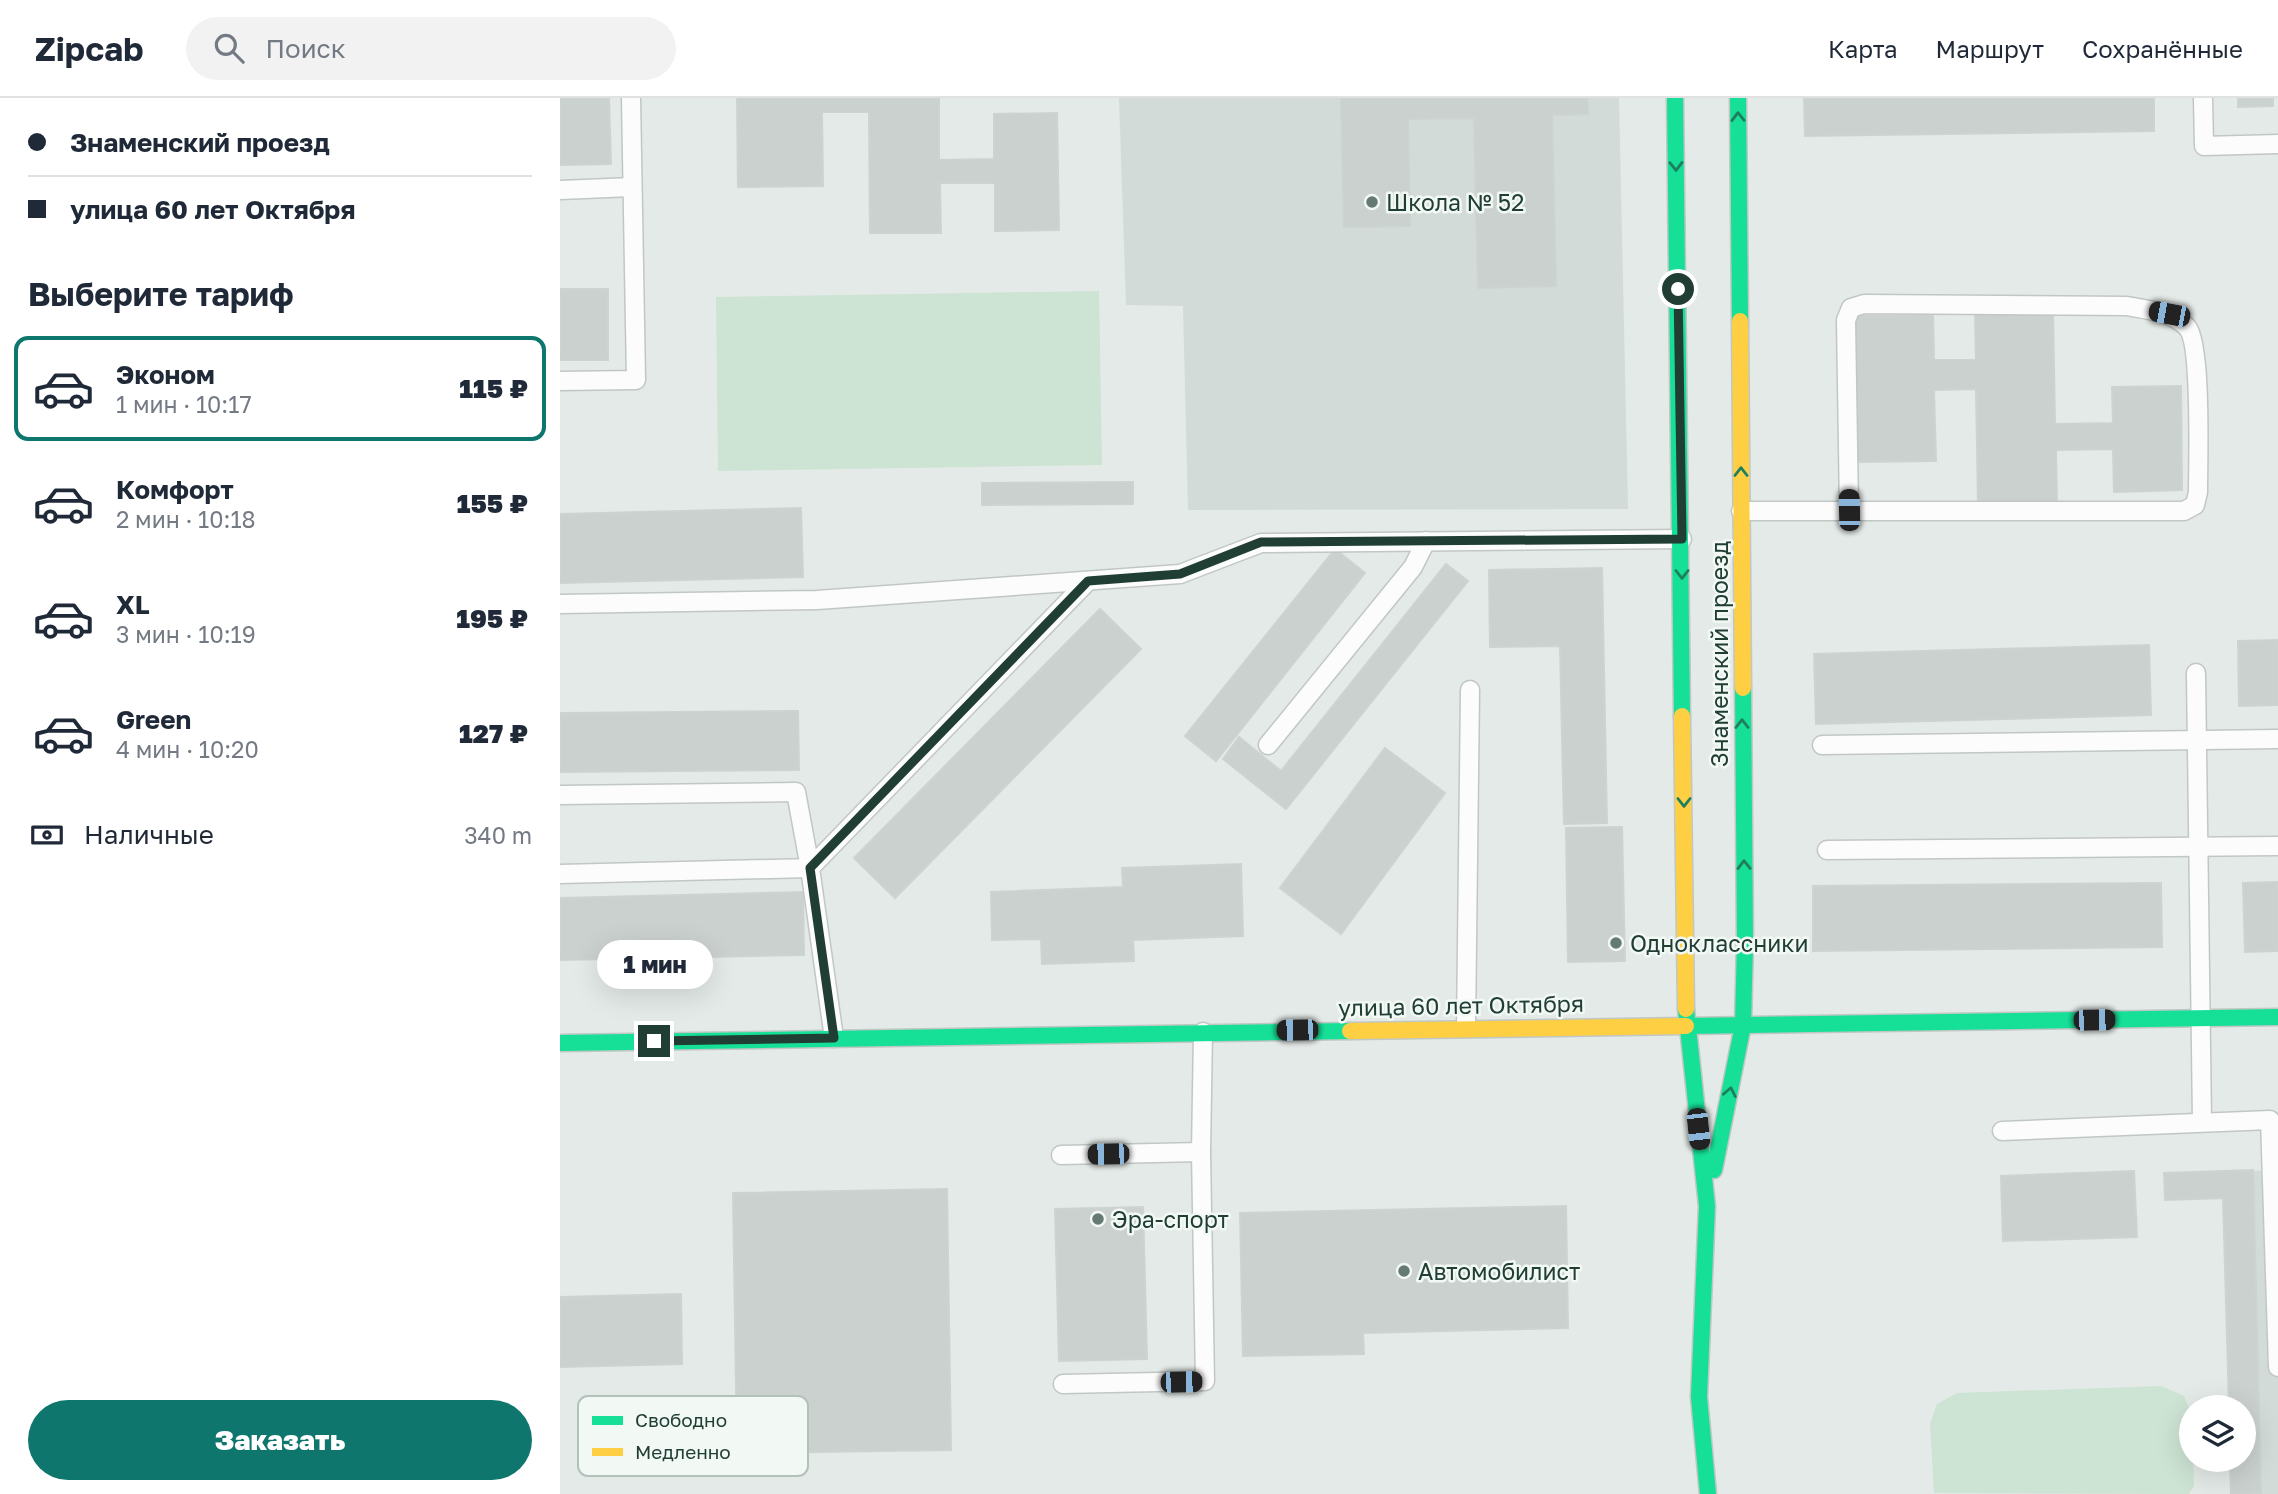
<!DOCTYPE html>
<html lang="ru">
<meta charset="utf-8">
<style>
:root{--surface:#fff;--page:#f2f2f3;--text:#1f2937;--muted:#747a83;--line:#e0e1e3;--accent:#0f766e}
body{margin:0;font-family:"Golos Text",sans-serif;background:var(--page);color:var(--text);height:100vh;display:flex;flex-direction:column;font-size:26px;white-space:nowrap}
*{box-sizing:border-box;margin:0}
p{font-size:23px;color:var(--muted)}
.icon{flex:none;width:38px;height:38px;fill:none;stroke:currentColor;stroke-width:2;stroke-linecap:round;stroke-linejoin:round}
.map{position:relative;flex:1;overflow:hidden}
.sheet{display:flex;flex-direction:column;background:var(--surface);width:560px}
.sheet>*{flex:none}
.hud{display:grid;align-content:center;height:154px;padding:0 28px;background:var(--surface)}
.buttons{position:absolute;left:1619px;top:1297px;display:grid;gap:14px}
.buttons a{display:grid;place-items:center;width:77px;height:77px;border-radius:50%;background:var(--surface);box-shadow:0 7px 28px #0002;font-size:35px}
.end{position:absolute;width:32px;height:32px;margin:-16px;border:9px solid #213e35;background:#fff;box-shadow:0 0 0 4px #fff}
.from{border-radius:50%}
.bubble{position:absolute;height:49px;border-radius:24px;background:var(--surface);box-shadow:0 7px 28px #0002;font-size:23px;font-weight:800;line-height:49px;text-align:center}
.car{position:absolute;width:21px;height:42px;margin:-21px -10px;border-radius:9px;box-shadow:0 0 5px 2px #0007;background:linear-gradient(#222 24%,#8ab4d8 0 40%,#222 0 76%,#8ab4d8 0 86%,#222 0)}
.hud b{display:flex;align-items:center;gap:24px;height:66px;font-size:26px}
.hud b+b{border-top:2px solid var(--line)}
.hud i{width:18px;height:18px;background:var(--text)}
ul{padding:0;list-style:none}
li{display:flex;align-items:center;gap:21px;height:105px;margin:0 14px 10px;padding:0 14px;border:4px solid transparent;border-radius:14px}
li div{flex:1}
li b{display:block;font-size:26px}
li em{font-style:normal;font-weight:800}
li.current{border-color:var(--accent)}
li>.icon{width:63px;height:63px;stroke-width:1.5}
h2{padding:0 28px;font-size:32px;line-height:84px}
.pay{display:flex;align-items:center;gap:18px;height:77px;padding:0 28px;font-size:26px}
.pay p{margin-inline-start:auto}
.cta{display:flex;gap:14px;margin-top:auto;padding:14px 28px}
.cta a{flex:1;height:80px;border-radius:42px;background:var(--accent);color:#fff;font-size:28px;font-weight:800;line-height:80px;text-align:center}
header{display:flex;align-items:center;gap:42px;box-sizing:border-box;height:98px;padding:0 35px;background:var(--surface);border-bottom:2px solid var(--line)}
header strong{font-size:33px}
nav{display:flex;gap:38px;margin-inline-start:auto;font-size:24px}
.search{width:490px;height:63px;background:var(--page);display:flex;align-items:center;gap:18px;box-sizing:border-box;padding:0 24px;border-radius:38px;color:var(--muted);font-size:26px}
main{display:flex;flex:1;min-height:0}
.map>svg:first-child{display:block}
.built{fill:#d2dbd7}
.green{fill:#cde3d3}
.building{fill:#cbd1ce;stroke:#cdd3d0;stroke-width:2}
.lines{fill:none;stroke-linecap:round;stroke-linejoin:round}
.lane-casing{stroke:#c1c7c4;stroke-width:21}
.fast-casing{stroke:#c0c7c4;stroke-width:19}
.slow-casing{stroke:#c0c7c4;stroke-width:19}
.lane{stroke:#fbfcfb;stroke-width:18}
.fast{stroke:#16e098;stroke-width:16}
.slow{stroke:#ffcf43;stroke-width:16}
.oneway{stroke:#1d7f5d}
.route{stroke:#213e35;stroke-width:9}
.poi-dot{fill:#657a73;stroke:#f2f9f5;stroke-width:2.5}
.labels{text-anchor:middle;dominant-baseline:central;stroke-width:5;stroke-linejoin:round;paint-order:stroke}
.poi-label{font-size:23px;fill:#213e35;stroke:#f2f9f5;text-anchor:start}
.street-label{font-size:23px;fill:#213e35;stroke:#f2f9f5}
.key{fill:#f2f9f5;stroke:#b3c1bb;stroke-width:2}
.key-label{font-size:19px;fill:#213e35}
</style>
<header>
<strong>Zipcab</strong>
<div class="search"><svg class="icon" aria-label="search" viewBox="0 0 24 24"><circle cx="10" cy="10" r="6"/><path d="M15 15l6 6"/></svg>Поиск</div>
<nav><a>Карта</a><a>Маршрут</a><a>Сохранённые</a></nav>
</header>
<main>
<section class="sheet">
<div class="hud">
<b><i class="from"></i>Знаменский проезд</b>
<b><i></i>улица 60 лет Октября</b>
</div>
<h2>Выберите тариф</h2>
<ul>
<li class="current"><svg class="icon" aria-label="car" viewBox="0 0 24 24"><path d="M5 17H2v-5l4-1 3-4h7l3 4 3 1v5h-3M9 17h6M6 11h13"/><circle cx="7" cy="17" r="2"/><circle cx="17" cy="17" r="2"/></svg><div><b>Эконом</b><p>1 мин · 10:17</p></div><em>115 ₽</em></li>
<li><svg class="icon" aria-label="car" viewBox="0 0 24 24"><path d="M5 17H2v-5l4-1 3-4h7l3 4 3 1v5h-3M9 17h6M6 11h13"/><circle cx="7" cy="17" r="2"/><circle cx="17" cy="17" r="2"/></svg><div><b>Комфорт</b><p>2 мин · 10:18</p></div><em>155 ₽</em></li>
<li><svg class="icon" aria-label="car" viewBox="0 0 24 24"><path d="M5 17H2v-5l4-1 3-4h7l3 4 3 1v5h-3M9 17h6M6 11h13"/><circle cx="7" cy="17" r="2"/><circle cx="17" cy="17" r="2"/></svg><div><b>XL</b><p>3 мин · 10:19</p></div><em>195 ₽</em></li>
<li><svg class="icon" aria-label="car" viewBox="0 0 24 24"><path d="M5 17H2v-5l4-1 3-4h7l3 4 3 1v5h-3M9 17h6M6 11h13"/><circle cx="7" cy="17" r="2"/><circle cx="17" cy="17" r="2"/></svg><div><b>Green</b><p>4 мин · 10:20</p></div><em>127 ₽</em></li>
</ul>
<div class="pay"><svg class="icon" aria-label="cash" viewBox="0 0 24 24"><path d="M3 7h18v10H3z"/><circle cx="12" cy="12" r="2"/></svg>Наличные<p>340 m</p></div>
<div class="cta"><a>Заказать</a></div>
</section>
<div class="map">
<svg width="1718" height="1396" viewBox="0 0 1718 1396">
<rect width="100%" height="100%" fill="#e4eae7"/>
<!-- built -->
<g class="built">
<path d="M559,0H1059L1068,411L628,412L623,208L566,207Z"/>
<path d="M1718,1072V1396H1671L1670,1362H1684V1309H1669L1663,1101L1605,1102L1604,1075Z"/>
</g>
<!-- green -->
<g class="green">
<path d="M539,193L542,367L158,373L156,199Z"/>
<path d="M1601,1288L1624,1298L1631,1315L1634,1388L1629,1396L1374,1395L1370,1326L1377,1306L1397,1295Z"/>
</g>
<!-- building -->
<g class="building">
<path d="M0,0H49L51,66L0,67Z"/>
<path d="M177,0H379V62L434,61V16L497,15L499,132L435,133V85H380L381,135H310L309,14H262L263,88L178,89Z"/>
<path d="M781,0H1027L1028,16L992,17L996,188L918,190L914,20L848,21L850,128L784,129Z"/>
<path d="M1244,0H1594V33L1245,38Z"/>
<path d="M1678,0H1713V8L1678,9Z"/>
<rect x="0" y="191" width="48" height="71"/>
<path d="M1493,214L1495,326L1553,325L1552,289L1621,288L1622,392L1554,394L1553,351L1496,352L1497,404L1418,406L1416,291L1374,292L1376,363L1297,364L1295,218L1373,217L1374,262H1416L1415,216Z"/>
<path d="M573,384V406L422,407V385Z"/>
<path d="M241,410L243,479L0,485V416Z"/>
<path d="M775,451L805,475L656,663L625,638Z"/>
<path d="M886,466L908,483L726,711L663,661L679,639L721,673Z"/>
<path d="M1042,470L1047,725L1004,726L1000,548L930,549L929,472Z"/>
<path d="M540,511L581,551L335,800L294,760Z"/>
<path d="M1718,542V607L1679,608L1678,543Z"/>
<path d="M1589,547L1591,617L1256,626L1254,556Z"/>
<path d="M238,613L239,672L0,674V615Z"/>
<path d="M825,650L885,695L781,836L720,790Z"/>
<path d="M1062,729L1065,863L1008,864L1006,730Z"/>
<path d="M681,766L683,838L573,842L574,863L482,866L481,841L432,842L431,794L563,789L562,770Z"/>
<path d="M1718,784V853L1685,854L1683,785Z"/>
<path d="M1601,785L1602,849L1253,853V788Z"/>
<path d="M243,794L244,857L0,862V800Z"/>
<path d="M1693,1072L1701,1396H1671L1670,1362H1684V1309H1669L1663,1100L1605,1102L1604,1075Z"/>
<path d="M1574,1073L1577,1139L1443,1143L1441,1078Z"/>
<path d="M387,1091L391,1352L177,1355L173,1095Z"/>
<path d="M1006,1108L1008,1230L803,1235L804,1256L683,1258L680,1115Z"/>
<path d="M583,1109L587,1261L499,1263L495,1111Z"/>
<path d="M121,1196L122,1266L0,1269V1199Z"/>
</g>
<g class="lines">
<defs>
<g id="lane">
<path d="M1643,0L1644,48L1718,46"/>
<path d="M0,92L72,89"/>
<path d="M0,283L76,282L71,0"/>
<path d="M1181,413H1624L1635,407L1638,394C1638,366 1642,245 1627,229C1611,213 1587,212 1567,208L1304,206L1291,210L1286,222L1289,412"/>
<path d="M0,506L257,502L620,476L701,445L1122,441"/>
<path d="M1636,575L1642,1024"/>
<path d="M708,647L853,469L866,443"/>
<path d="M1262,647L1718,641"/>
<path d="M0,697L236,694L250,770L0,776"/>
<path d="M1267,752L1718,748"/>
<path d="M906,930L910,592"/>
<path d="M274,940L250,770L528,483"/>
<path d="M1442,1033L1710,1022L1718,1269"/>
<path d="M501,1057L641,1054"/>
<path d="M503,1286L645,1283L641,1054L643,934"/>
</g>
<g id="fast">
<path d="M1115,0L1122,618"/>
<path d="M1178,0L1180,223"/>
<path d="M1126,911L1147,1108L1139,1299L1148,1396"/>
<path d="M1126,928L1718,919"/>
<path d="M0,945L790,933"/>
<path d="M1154,1072L1183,927L1185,843L1183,590"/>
</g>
<g id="slow">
<path d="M1180,223L1183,590"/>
<path d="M1122,618L1126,911"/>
<path d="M790,933L1126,928"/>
</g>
</defs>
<!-- lane casing -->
<use href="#lane" class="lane-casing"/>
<!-- fast casing -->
<use href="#fast" class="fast-casing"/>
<!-- slow casing -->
<use href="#slow" class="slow-casing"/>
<!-- lane -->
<use href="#lane" class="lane"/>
<!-- fast -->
<use href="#fast" class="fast"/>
<!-- slow -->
<use href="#slow" class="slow"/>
</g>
<!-- one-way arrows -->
<defs><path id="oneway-chevron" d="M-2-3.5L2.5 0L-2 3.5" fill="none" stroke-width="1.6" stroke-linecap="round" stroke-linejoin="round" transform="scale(1.75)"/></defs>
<g class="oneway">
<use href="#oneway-chevron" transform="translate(1178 19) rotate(-91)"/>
<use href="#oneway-chevron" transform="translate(1116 68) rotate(89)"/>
<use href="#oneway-chevron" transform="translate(1181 374) rotate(-90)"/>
<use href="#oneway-chevron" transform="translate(1122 476) rotate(90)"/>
<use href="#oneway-chevron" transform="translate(1182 626) rotate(-90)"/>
<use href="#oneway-chevron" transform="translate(1124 704) rotate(90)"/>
<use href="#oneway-chevron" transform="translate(1184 767) rotate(-91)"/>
<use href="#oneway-chevron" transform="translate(1170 994) rotate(-79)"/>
</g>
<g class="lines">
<!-- route -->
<path class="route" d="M94,943L274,940L250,770L528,483L620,476L701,444L1122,441L1118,191"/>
</g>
<!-- markers -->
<g class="poi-dot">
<circle cx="812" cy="104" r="7"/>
<circle cx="1056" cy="845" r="7"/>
<circle cx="538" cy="1121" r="7"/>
<circle cx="844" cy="1173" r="7"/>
</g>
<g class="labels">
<!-- poi labels -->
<g class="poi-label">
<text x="826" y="104">Школа № 52</text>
<text x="1070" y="845">Одноклассники</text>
<text x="552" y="1121">Эра-спорт</text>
<text x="858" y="1173">Автомобилист</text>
</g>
<!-- street labels -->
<g class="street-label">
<text transform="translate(1159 556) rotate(-90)">Знаменский проезд</text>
<text transform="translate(901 907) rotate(-1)">улица 60 лет Октября</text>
</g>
</g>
<!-- legend -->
<rect x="18" y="1298" width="230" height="80" rx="10" class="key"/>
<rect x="32" y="1318" width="31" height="9" fill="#16e098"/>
<rect x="32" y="1350" width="31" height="8" fill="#ffcf43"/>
<g class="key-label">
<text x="75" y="1329">Свободно</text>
<text x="75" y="1361">Медленно</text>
</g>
</svg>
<div class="buttons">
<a><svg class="icon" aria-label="layers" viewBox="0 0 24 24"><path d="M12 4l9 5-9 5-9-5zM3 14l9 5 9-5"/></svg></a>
</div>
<i class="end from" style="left:1118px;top:191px"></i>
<i class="end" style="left:94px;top:943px"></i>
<div class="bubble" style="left:37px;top:842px;width:116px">1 мин</div>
<i class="car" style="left:1609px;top:216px;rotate:281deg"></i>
<i class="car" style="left:1289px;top:412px;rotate:359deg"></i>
<i class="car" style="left:1534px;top:922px;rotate:89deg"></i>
<i class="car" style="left:737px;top:932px;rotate:269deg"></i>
<i class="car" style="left:1138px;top:1031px;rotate:174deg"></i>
<i class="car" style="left:548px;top:1056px;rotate:269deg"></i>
<i class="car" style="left:621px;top:1284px;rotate:89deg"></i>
</div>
</main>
